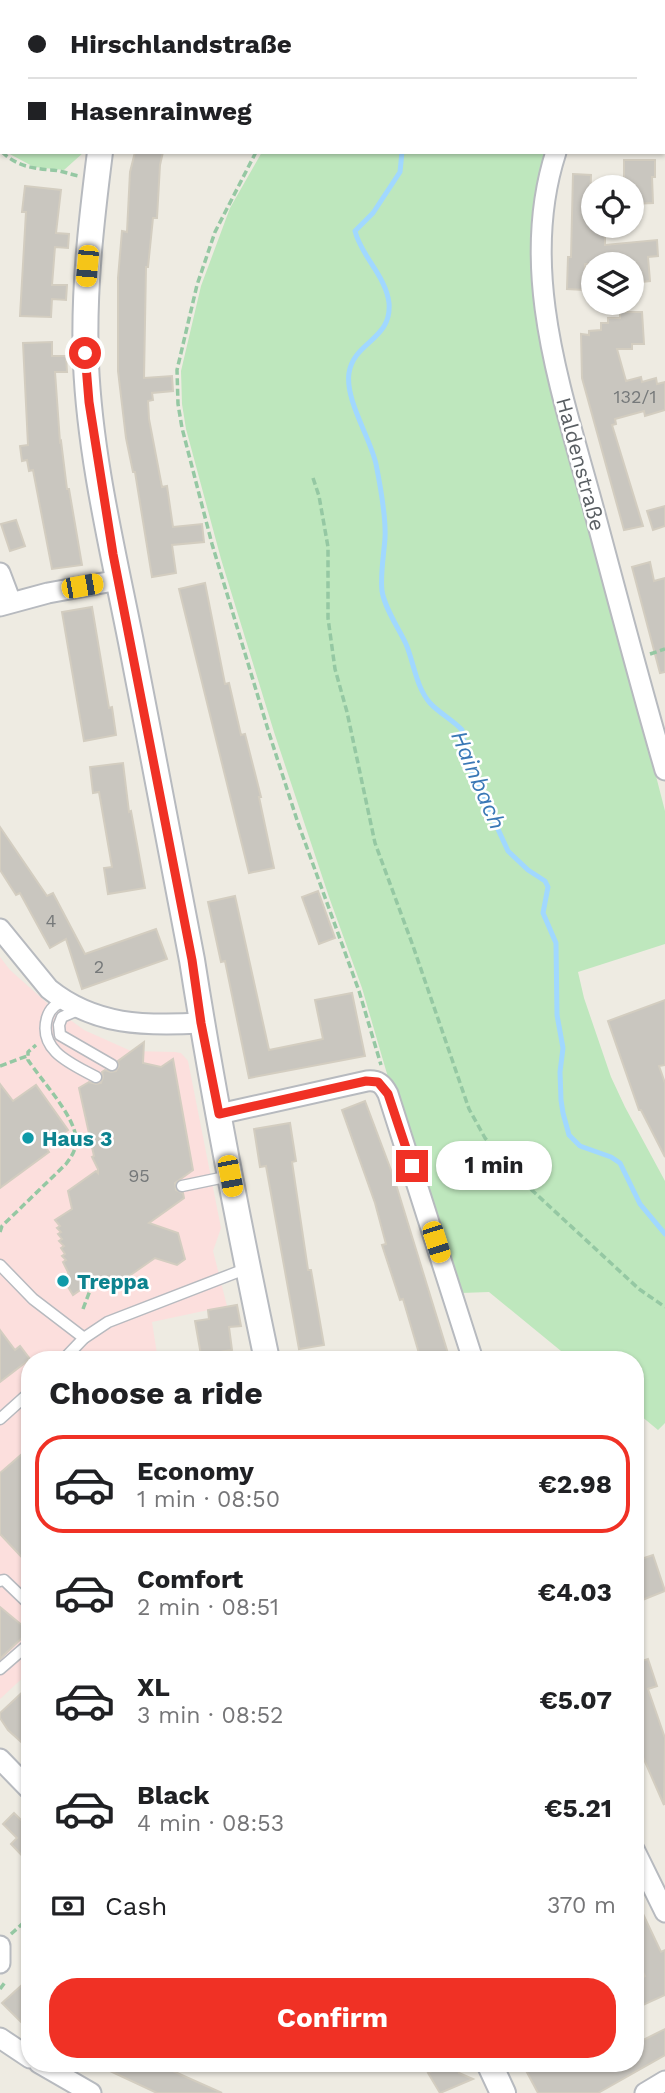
<!DOCTYPE html>
<meta charset="utf-8">
<style>
:root{--surface:#fff;--page:#f6f6f6;--text:#202124;--muted:#757577;--line:#e0e0e0;--accent:#f03125}
body{margin:0;font-family:"Work Sans",sans-serif;background:var(--page);color:var(--text);height:100vh;display:flex;flex-direction:column;font-size:26px;white-space:nowrap}
*{box-sizing:border-box;margin:0}
p{font-size:23px;color:var(--muted)}
.icon{flex:none;width:38px;height:38px;fill:none;stroke:currentColor;stroke-width:2;stroke-linecap:round;stroke-linejoin:round}
.map{position:relative;flex:1;overflow:hidden}
.sheet{position:absolute;left:21px;top:1351px;width:623px;height:721px;display:flex;flex-direction:column;background:var(--surface);border-radius:28px;box-shadow:0 2px 5px #0004}
.sheet>*{flex:none}
.hud{position:absolute;left:0px;top:0px;width:665px;height:154px;box-shadow:0 2px 5px #0004;display:grid;align-content:center;height:154px;padding:0 28px;background:var(--surface)}
.tools{position:absolute;left:581px;top:175px;display:grid;gap:14px}
.tools a{display:grid;place-items:center;width:63px;height:63px;border-radius:50%;background:var(--surface);box-shadow:0 2px 5px #0004;font-size:35px}
.end{position:absolute;width:32px;height:32px;margin:-16px;border:9px solid #f03125;background:#fff;box-shadow:0 0 0 4px #fff}
.from{border-radius:50%}
.bubble{position:absolute;height:49px;border-radius:24px;background:var(--surface);box-shadow:0 2px 5px #0004;font-size:23px;font-weight:700;line-height:49px;text-align:center}
.car{position:absolute;width:21px;height:42px;margin:-21px -10px;border-radius:9px;box-shadow:0 0 5px 2px #0007;background:linear-gradient(#f5c518 24%,#345 0 40%,#f5c518 0 76%,#345 0 86%,#f5c518 0)}
.hud b{display:flex;align-items:center;gap:24px;height:66px;font-size:26px}
.hud b+b{border-top:2px solid var(--line)}
.hud i{width:18px;height:18px;background:var(--text)}
ul{padding:0;list-style:none}
li{display:flex;align-items:center;gap:21px;height:98px;margin:0 14px 10px;padding:0 14px;border:4px solid transparent;border-radius:28px}
li div{flex:1}
li b{display:block;font-size:26px}
li em{font-style:normal;font-weight:700}
li.selected{border-color:var(--accent)}
li>.icon{width:63px;height:63px;stroke-width:1.5}
h2{padding:0 28px;font-size:32px;line-height:84px}
.pay{display:flex;align-items:center;gap:18px;height:77px;padding:0 28px;font-size:26px}
.pay p{margin-inline-start:auto}
.button{display:flex;gap:14px;margin-top:auto;padding:14px 28px}
.button a{flex:1;height:80px;border-radius:28px;background:var(--accent);color:#fff;font-size:28px;font-weight:700;line-height:80px;text-align:center}
.map>svg:first-child{display:block}
.medical{fill:#fcdfdd}
.green{fill:#bee7bd}
.lines{fill:none;stroke-linecap:round;stroke-linejoin:round}
.stream{stroke:#a1d8ff;stroke-width:5}
.building{fill:#c9c6bf;stroke:#d3cdc0;stroke-width:2}
.service-casing{stroke:#b7babf;stroke-width:13}
.minor-casing{stroke:#b7babf;stroke-width:23}
.tertiary-casing{stroke:#b7babf;stroke-width:28}
.secondary-casing{stroke:#b6b9bf;stroke-width:32}
.path{stroke:#95c8a3;stroke-width:3.5;stroke-dasharray:7 3.5;stroke-linecap:butt}
.service{stroke:#fff;stroke-width:10}
.minor{stroke:#fff;stroke-width:19}
.tertiary{stroke:#fff;stroke-width:24}
.secondary{stroke:#fff;stroke-width:28}
.route{stroke:#f03125;stroke-width:9}
.culture-dot{fill:#0f9aa8;stroke:#fff;stroke-width:2.5}
.labels{text-anchor:middle;dominant-baseline:central;stroke-width:5;stroke-linejoin:round;paint-order:stroke}
.number-label{font-size:18px;fill:#76797a}
.street-label{font-size:21px;fill:#5a5f63;stroke:#fff}
.culture-label{font-size:21px;font-weight:bold;fill:#0d838f;stroke:#fff;text-anchor:start}
.water-label{font-size:23px;font-style:italic;fill:#3a78b6;stroke:#fff}
</style>
<div class="map">
<svg width="665" height="2093" viewBox="0 0 665 2093">
<rect width="100%" height="100%" fill="#eeebe2"/>
<!-- medical -->
<path class="medical" d="M0,957L10,970L47,1003L84,1030L131,1051L175,1052L181,1053L188,1061L221,1228L213,1251L227,1306L152,1322L158,1360H30V1671L0,1699Z"/>
<!-- green -->
<g class="green">
<path d="M304,0H614L304,2Z"/>
<path d="M6,152H84L64,170L34,167Z"/>
<path d="M262,152H548L533,215L530,244L534,306L551,391L614,613L665,811V944L578,972L584,998L611,1077L625,1107L665,1181V1423L658,1430L635,1411V1360H572L489,1292L461,1293L392,1091L362,988L329,897L274,732L221,559L186,429L182,404L181,371L201,286L230,208Z"/>
</g>
<g class="lines">
<!-- stream -->
<g class="stream">
<path d="M418,2L420,0"/>
<path d="M402,152L400,172L373,213L355,231C361,256 386,276 389,303C392,340 354,341 349,373C345,400 370,437 376,464C380,484 386,519 385,538C384,553 380,576 382,591C385,609 398,627 406,644C414,663 416,687 430,703C439,713 453,720 462,730L468,764L508,851L528,870L545,881L548,887L543,913L556,943L557,1015L563,1048L560,1072L561,1100L563,1113L569,1135L580,1146L611,1157L620,1163L640,1204L665,1234"/>
</g>
</g>
<!-- building -->
<g class="building">
<path d="M135,152H163L160,165L157,218H153L148,267H146L144,378L172,376L173,391L152,393L153,400L148,401L149,419L162,487L167,486L173,527L202,524L204,542L172,545L176,573L152,577L135,472H133L126,438L118,371V278L122,231L127,232L130,172Z"/>
<path d="M624,160H655V177H652L653,203L632,204V187H624Z"/>
<path d="M573,174L591,175L590,206H593V226H605V245L657,240L658,256L648,257L650,281L632,283V264H585L584,290L567,289L568,257H571Z"/>
<path d="M25,186L61,190L56,233L69,234L68,248L55,247L52,285H67L66,300L52,299L51,317L20,316L26,212H22Z"/>
<path d="M620,312H642L644,344H632V349H617L626,381L641,377L642,382L656,378L657,384L665,382V410L645,416L644,411L615,419L616,424L612,425L643,526L624,530L582,378L581,334L589,335V331L601,330V323H608V318H620Z"/>
<path d="M52,342V356H66L67,372H55L60,442L61,441L67,489H69L82,565L52,569L33,470L29,471L27,460L22,461L20,446L28,445L23,343Z"/>
<path d="M665,506V526L653,530L647,511Z"/>
<path d="M16,520L25,546L10,551L1,524Z"/>
<path d="M650,562L654,581L665,578V672L660,673L632,567Z"/>
<path d="M205,583L225,684L229,683L241,735L245,734L261,797H259L274,868L249,873L179,589Z"/>
<path d="M92,607L109,708L112,707L116,735L84,741L62,612Z"/>
<path d="M123,763L129,812L131,811L145,888L108,894L104,868L112,867L99,792L93,793L90,767Z"/>
<path d="M0,827L47,896L53,893L85,954L156,929L167,959L82,989L66,939L50,948L20,893L16,895L0,870Z"/>
<path d="M318,891L335,938L319,944L302,897Z"/>
<path d="M235,896L269,1050L323,1039L315,1000L352,993L365,1056L249,1078L225,961L221,962L208,902Z"/>
<path d="M665,1000V1065L659,1066L665,1083V1157L641,1110H639L608,1021Z"/>
<path d="M144,1042L143,1063L161,1067L173,1059L193,1170L175,1183L176,1190L183,1193L184,1198L149,1223L178,1233L185,1259L177,1265L155,1258L126,1278L108,1280L96,1279L73,1295L62,1277L69,1274L63,1262L66,1260L62,1256L65,1254L61,1248L64,1246L59,1241L62,1239L58,1234L61,1232L57,1228L60,1226L55,1220L72,1209L68,1191L96,1171L98,1173V1169L92,1157L94,1156L79,1088L89,1082L96,1084L101,1083L103,1077L102,1072L105,1070L111,1072L116,1071L119,1066L118,1061Z"/>
<path d="M0,1084L13,1101L36,1085L68,1130L45,1146L49,1152L0,1188Z"/>
<path d="M365,1101L394,1178L450,1360H421L403,1299L400,1300L382,1245L386,1244L375,1203L342,1110Z"/>
<path d="M290,1123L296,1161L292,1162L308,1270H311L324,1345L299,1349L266,1166L260,1167L254,1129Z"/>
<path d="M237,1305L241,1326L229,1327L232,1350L201,1355L195,1321L209,1319L208,1310Z"/>
<path d="M0,1330L15,1350L20,1346L30,1359L0,1382Z"/>
<path d="M30,1447V1566L0,1534V1473Z"/>
<path d="M653,1555L665,1591L635,1603V1561Z"/>
<path d="M0,1607L29,1631L0,1659Z"/>
<path d="M638,1657L639,1662L648,1659L657,1686L648,1689L665,1738L664,1805L635,1739V1658Z"/>
<path d="M30,1685V1750L8,1730L0,1718V1713Z"/>
<path d="M14,1813L28,1827L30,1826V1864L11,1844L17,1838L3,1824Z"/>
<path d="M635,1897L661,1952L665,1950V1995L643,2005L635,1989V1981L645,1976L635,1957Z"/>
<path d="M22,1985L30,1994V2015L21,2022L2,2003Z"/>
<path d="M665,2029V2055L598,2093H538L522,2063H635V2044Z"/>
<path d="M93,2063H155L222,2093H157Z"/>
<path d="M447,2063H454L459,2073L473,2079L440,2093L428,2073Z"/>
</g>
<g class="lines">
<defs>
<g id="service">
<path d="M66,1001C56,1003 50,1008 47,1018C38,1051 72,1064 96,1077"/>
<path d="M78,1010L62,1017L59,1025L60,1035L112,1065"/>
<path d="M182,1186L230,1176"/>
<path d="M0,1265L33,1299L84,1338"/>
<path d="M63,1360L84,1338L108,1322L240,1271H247"/>
<path d="M0,1419L30,1392"/>
<path d="M0,1581L4,1580L30,1605"/>
<path d="M0,1669L30,1643"/>
</g>
<g id="minor">
<path d="M556,152C518,269 561,389 592,503C616,592 639,681 665,770"/>
<path d="M0,573L11,602"/>
<path d="M0,606L48,593L119,580"/>
<path d="M0,929L49,989C95,1026 145,1026 201,1023"/>
<path d="M219,1114L367,1081C378,1080 383,1084 388,1094L473,1360"/>
<path d="M0,1759L30,1790"/>
<path d="M635,1851L665,1912"/>
<path d="M0,1946V1963"/>
<path d="M0,2038L30,2058"/>
<path d="M39,2063L91,2093"/>
<path d="M645,2093L665,2081"/>
</g>
<g id="tertiary">
<path d="M100,152C91,223 83,293 86,364C90,457 113,551 131,642C152,748 171,855 192,960C213,1094 239,1227 267,1360"/>
<path d="M489,2063L503,2093"/>
</g>
<g id="secondary">
<path d="M123,2L124,0"/>
<path d="M0,99L2,98"/>
</g>
</defs>
<!-- service casing -->
<use href="#service" class="service-casing"/>
<!-- minor casing -->
<use href="#minor" class="minor-casing"/>
<!-- tertiary casing -->
<use href="#tertiary" class="tertiary-casing"/>
<!-- secondary casing -->
<use href="#secondary" class="secondary-casing"/>
<!-- path -->
<g class="path">
<path d="M300,0V2"/>
<path d="M175,2L176,0"/>
<path d="M619,2L620,0"/>
<path d="M0,45L2,48"/>
<path d="M0,132L2,131"/>
<path d="M2,152C17,166 31,168 50,170C60,170 69,174 79,176"/>
<path d="M256,152L215,232L197,285L177,370L178,404L182,428L212,544L269,733L298,823L359,991L381,1065"/>
<path d="M313,478L319,496L328,547V618L335,669L347,712L375,843L413,946L469,1109L485,1138L522,1181L639,1289L665,1307"/>
<path d="M650,654L665,649"/>
<path d="M0,1066L27,1056"/>
<path d="M0,1232L2,1226L66,1164C72,1156 77,1148 76,1138C74,1115 41,1080 28,1060V1052L36,1045"/>
<path d="M83,1309L94,1280"/>
<path d="M11,1934L30,1917"/>
<path d="M0,1989L6,1981"/>
</g>
<!-- service -->
<use href="#service" class="service"/>
<!-- minor -->
<use href="#minor" class="minor"/>
<!-- tertiary -->
<use href="#tertiary" class="tertiary"/>
<!-- secondary -->
<use href="#secondary" class="secondary"/>
</g>
<g class="lines">
<!-- route -->
<path class="route" d="M85,353L89,402L113,554L192,960L201,1023L219,1114L366,1081L378,1082L388,1094L412,1166"/>
</g>
<!-- markers -->
<g class="culture-dot">
<circle cx="28" cy="1138" r="7"/>
<circle cx="63" cy="1281" r="7"/>
</g>
<g class="labels">
<!-- number labels -->
<g class="number-label">
<text x="635" y="396">132/1</text>
<text x="51" y="920">4</text>
<text x="99" y="966">2</text>
<text x="139" y="1175">95</text>
</g>
<!-- street labels -->
<g class="street-label">
<text transform="translate(581 464) rotate(75)">Haldenstraße</text>
</g>
<!-- culture labels -->
<g class="culture-label">
<text x="42" y="1138">Haus 3</text>
<text x="77" y="1281">Treppa</text>
</g>
<!-- water labels -->
<g class="water-label">
<text transform="translate(478 780) rotate(67)">Hainbach</text>
</g>
</g>
</svg>
<div class="tools">
<a><svg class="icon" aria-label="locate" viewBox="0 0 24 24"><circle cx="12" cy="12" r="6"/><path d="M12 2v4M12 18v4M2 12h4M18 12h4"/></svg></a>
<a><svg class="icon" aria-label="layers" viewBox="0 0 24 24"><path d="M12 4l9 5-9 5-9-5zM3 14l9 5 9-5"/></svg></a>
</div>
<i class="end from" style="left:85px;top:353px"></i>
<i class="end" style="left:412px;top:1166px"></i>
<div class="bubble" style="left:436px;top:1141px;width:116px">1 min</div>
<i class="car" style="left:87px;top:266px;rotate:185deg"></i>
<i class="car" style="left:82px;top:586px;rotate:80deg"></i>
<i class="car" style="left:230px;top:1176px;rotate:169deg"></i>
<i class="car" style="left:436px;top:1242px;rotate:162deg"></i>
<div class="hud">
<b><i class="from"></i>Hirschlandstraße</b>
<b><i></i>Hasenrainweg</b>
</div>
<section class="sheet">
<h2>Choose a ride</h2>
<ul>
<li class="selected"><svg class="icon" aria-label="car" viewBox="0 0 24 24"><path d="M5 17H2v-5l4-1 3-4h7l3 4 3 1v5h-3M9 17h6M6 11h13"/><circle cx="7" cy="17" r="2"/><circle cx="17" cy="17" r="2"/></svg><div><b>Economy</b><p>1 min · 08:50</p></div><em>€2.98</em></li>
<li><svg class="icon" aria-label="car" viewBox="0 0 24 24"><path d="M5 17H2v-5l4-1 3-4h7l3 4 3 1v5h-3M9 17h6M6 11h13"/><circle cx="7" cy="17" r="2"/><circle cx="17" cy="17" r="2"/></svg><div><b>Comfort</b><p>2 min · 08:51</p></div><em>€4.03</em></li>
<li><svg class="icon" aria-label="car" viewBox="0 0 24 24"><path d="M5 17H2v-5l4-1 3-4h7l3 4 3 1v5h-3M9 17h6M6 11h13"/><circle cx="7" cy="17" r="2"/><circle cx="17" cy="17" r="2"/></svg><div><b>XL</b><p>3 min · 08:52</p></div><em>€5.07</em></li>
<li><svg class="icon" aria-label="car" viewBox="0 0 24 24"><path d="M5 17H2v-5l4-1 3-4h7l3 4 3 1v5h-3M9 17h6M6 11h13"/><circle cx="7" cy="17" r="2"/><circle cx="17" cy="17" r="2"/></svg><div><b>Black</b><p>4 min · 08:53</p></div><em>€5.21</em></li>
</ul>
<div class="pay"><svg class="icon" aria-label="cash" viewBox="0 0 24 24"><path d="M3 7h18v10H3z"/><circle cx="12" cy="12" r="2"/></svg>Cash<p>370 m</p></div>
<div class="button"><a>Confirm</a></div>
</section>
</div>
